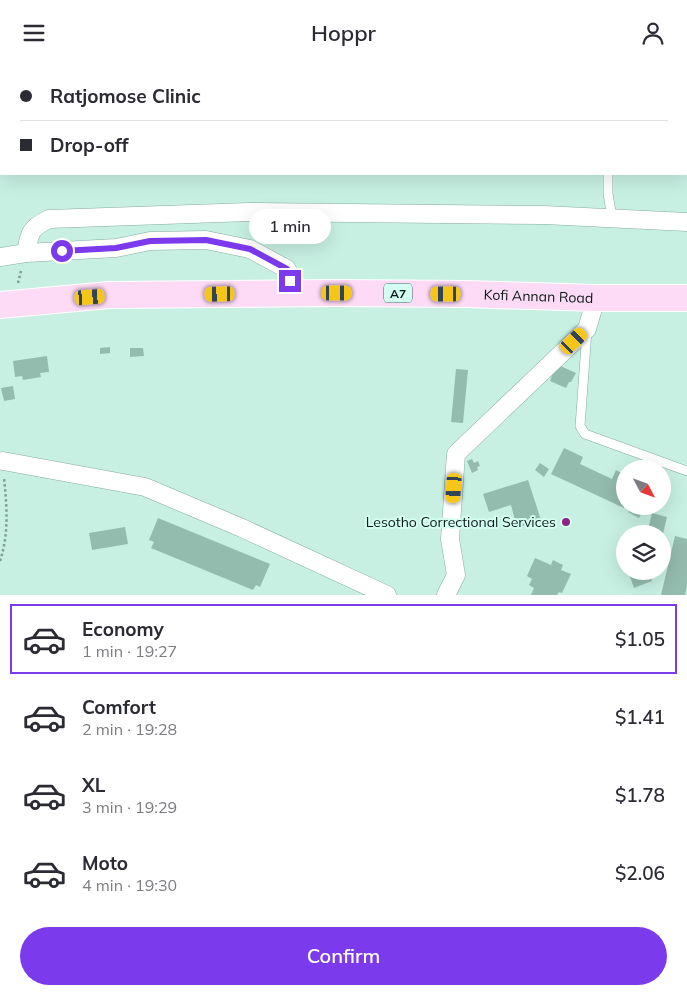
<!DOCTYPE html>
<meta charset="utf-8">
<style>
:root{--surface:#fff;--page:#f7f7f7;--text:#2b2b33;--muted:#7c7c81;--line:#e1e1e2;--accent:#7c3aed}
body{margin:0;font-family:Mulish,sans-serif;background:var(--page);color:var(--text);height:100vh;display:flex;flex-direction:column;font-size:19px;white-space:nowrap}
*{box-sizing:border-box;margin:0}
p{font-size:16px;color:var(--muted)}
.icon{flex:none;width:28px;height:28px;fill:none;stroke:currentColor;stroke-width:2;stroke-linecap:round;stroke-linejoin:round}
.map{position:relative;height:530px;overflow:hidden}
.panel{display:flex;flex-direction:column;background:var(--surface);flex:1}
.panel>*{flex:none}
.top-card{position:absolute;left:0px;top:0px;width:688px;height:110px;box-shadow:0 5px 20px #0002;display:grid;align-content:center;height:110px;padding:0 20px;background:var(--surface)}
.needle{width:32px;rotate:131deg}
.tools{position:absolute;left:616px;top:395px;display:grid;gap:10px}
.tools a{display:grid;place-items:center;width:55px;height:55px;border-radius:50%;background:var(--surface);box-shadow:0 5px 20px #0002;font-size:25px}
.end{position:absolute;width:22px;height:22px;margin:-11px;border:6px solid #7c3aed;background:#fff;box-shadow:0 0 0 2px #fff}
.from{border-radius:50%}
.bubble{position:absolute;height:35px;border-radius:18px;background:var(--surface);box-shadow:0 5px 20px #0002;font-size:16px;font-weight:600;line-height:35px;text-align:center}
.car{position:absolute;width:15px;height:30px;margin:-15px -8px;border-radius:6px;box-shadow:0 0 4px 1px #0007;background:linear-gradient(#f5c518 24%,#345 0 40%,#f5c518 0 76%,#345 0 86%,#f5c518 0)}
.top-card b{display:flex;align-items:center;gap:18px;height:48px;font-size:19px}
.top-card b+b{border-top:1px solid var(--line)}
.top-card i{width:12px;height:12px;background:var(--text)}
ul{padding:9px 0 0;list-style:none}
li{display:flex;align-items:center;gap:15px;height:70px;margin:0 10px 8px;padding:0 10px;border:2px solid transparent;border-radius:0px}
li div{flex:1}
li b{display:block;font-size:19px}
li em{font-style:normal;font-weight:600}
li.current{border-color:var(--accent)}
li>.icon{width:45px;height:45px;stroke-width:1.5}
.primary-button{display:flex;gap:10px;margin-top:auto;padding:10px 20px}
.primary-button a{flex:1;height:58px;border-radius:30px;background:var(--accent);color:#fff;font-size:20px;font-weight:600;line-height:58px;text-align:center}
header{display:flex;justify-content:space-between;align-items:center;height:65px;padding:0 20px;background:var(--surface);font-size:22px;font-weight:600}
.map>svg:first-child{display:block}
.building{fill:#93bbae}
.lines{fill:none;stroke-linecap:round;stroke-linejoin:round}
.service-casing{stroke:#85aca0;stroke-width:10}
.minor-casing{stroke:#85aca0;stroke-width:19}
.primary-casing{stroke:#fff;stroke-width:28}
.path{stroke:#7e9e94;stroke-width:2.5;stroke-dasharray:2.5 2.5;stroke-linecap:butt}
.service{stroke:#fff;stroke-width:9}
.minor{stroke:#fff;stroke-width:18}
.primary{stroke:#fddaf6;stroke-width:26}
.route{stroke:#7c3aed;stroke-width:6}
.poi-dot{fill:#902284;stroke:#d4fef1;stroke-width:2}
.labels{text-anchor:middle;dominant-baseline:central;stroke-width:4;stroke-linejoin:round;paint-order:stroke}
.shield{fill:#d4fef1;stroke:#475e57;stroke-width:1}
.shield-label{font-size:12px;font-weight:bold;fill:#0a1a15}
.street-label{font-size:14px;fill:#0a1a15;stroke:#d4fef1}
.poi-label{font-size:14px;fill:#0a1a15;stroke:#d4fef1;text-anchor:end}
</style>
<header><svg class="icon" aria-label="menu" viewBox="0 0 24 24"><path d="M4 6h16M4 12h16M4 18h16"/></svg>Hoppr<svg class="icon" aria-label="person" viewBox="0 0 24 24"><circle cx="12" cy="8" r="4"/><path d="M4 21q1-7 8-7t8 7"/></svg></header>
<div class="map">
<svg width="687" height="530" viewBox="0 0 687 530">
<rect width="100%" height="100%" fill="#c7f0e3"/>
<!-- building -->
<g class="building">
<path d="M110,282V288L100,289V283Z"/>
<path d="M130,283H143L144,291L130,292Z"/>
<path d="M47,291L49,307L40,308L41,312L23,315L22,311L15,312L13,296Z"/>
<path d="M556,299L576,308L571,317H569L566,323L550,316Z"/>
<path d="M456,304L468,305L463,358L451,357Z"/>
<path d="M13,321L15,334L4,336L1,323Z"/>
<path d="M564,383L583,392L580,399L612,414L616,405L625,410V440L624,443L551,409Z"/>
<path d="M472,394L474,398L478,396L480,401L477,402L478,405L472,408L467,396Z"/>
<path d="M540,398L549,404L544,412L535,405Z"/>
<path d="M528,415L541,455L517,463L511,440L489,447L483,429Z"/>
<path d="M632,441H640L644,443L639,453L628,447Z"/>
<path d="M652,448L667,452L663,469H647Z"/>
<path d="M158,453L270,499L260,522L256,520L253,525L151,483L154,477L149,475Z"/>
<path d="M125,462L128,479L92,485L89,468Z"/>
<path d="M675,471L687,474V520L685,530H661Z"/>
<path d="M625,477V498L618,480Z"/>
<path d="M535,493L551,500L553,495L563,500L561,505L571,509L562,528L559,527L557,530H531L534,523L529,520L532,514L527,511Z"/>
<path d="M628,506H649L652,516L634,523Z"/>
</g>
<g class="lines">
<defs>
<g id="service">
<path d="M638,1L642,0"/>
<path d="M608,109V129L612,152"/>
<path d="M587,266L580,361L585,369L687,406"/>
</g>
<g id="minor">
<path d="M26,188C29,169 30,163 49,154L249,147L544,150L687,157"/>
<path d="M0,192L26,188L116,183L150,176L206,175L250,184L287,204L293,228"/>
<path d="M3,396L145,422L242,463L387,530"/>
<path d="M446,530L456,510L450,474L456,389L587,264L596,233"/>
</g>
<g id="primary">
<path id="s1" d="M0,240L109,230L337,228L465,229L596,233H687"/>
</g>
</defs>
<!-- service casing -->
<use href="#service" class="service-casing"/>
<!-- minor casing -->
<use href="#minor" class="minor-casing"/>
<!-- primary casing -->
<use href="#primary" class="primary-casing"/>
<!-- path -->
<g class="path">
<path d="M18,218L21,206"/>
<path d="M0,496C9,469 7,441 4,413"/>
</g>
<!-- service -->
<use href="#service" class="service"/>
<!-- minor -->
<use href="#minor" class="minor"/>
<!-- primary -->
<use href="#primary" class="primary"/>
</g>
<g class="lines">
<!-- route -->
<path class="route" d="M62,186L116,183L150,176L206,175L250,184L287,204L290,216"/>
</g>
<!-- markers -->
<circle class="poi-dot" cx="566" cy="457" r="5"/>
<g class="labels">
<!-- shield labels -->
<rect class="shield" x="384" y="218.5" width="28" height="19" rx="4"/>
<g class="shield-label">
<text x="398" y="228">A7</text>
</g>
<!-- street labels -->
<g class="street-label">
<text stroke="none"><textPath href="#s1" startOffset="539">Kofi Annan Road</textPath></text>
</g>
<!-- poi labels -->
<g class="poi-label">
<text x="556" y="457">Lesotho Correctional Services</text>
</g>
</g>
</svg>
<div class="tools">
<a><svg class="needle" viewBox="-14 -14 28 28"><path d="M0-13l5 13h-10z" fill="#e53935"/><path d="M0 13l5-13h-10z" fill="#7c7c81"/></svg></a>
<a><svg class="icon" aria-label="layers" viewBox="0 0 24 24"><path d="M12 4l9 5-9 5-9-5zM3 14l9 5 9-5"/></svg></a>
</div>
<i class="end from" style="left:62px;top:186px"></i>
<i class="end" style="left:290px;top:216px"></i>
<div class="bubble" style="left:249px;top:144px;width:82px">1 min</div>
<i class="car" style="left:337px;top:228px;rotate:90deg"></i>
<i class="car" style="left:220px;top:229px;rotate:269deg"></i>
<i class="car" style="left:446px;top:229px;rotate:270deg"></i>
<i class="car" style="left:90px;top:232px;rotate:86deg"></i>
<i class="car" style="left:574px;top:276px;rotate:46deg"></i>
<i class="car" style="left:454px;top:423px;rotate:184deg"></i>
<div class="top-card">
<b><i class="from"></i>Ratjomose Clinic</b>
<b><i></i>Drop-off</b>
</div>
</div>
<section class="panel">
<ul>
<li class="current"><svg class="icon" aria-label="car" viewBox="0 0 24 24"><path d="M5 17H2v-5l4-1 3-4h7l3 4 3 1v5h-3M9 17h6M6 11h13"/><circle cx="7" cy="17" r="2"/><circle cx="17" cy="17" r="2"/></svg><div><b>Economy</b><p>1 min · 19:27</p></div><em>$1.05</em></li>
<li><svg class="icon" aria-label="car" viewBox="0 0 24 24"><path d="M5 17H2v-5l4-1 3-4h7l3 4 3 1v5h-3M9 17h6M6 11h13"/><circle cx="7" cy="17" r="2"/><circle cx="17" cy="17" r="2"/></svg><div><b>Comfort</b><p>2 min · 19:28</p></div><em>$1.41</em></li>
<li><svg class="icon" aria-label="car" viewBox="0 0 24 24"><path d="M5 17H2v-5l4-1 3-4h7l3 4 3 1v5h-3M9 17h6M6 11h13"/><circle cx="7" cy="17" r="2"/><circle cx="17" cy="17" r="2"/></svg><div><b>XL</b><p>3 min · 19:29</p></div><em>$1.78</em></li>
<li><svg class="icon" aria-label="car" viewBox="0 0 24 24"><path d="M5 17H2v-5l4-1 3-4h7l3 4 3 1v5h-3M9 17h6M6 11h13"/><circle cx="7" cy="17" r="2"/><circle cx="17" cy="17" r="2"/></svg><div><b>Moto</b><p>4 min · 19:30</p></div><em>$2.06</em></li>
</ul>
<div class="primary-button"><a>Confirm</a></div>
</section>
